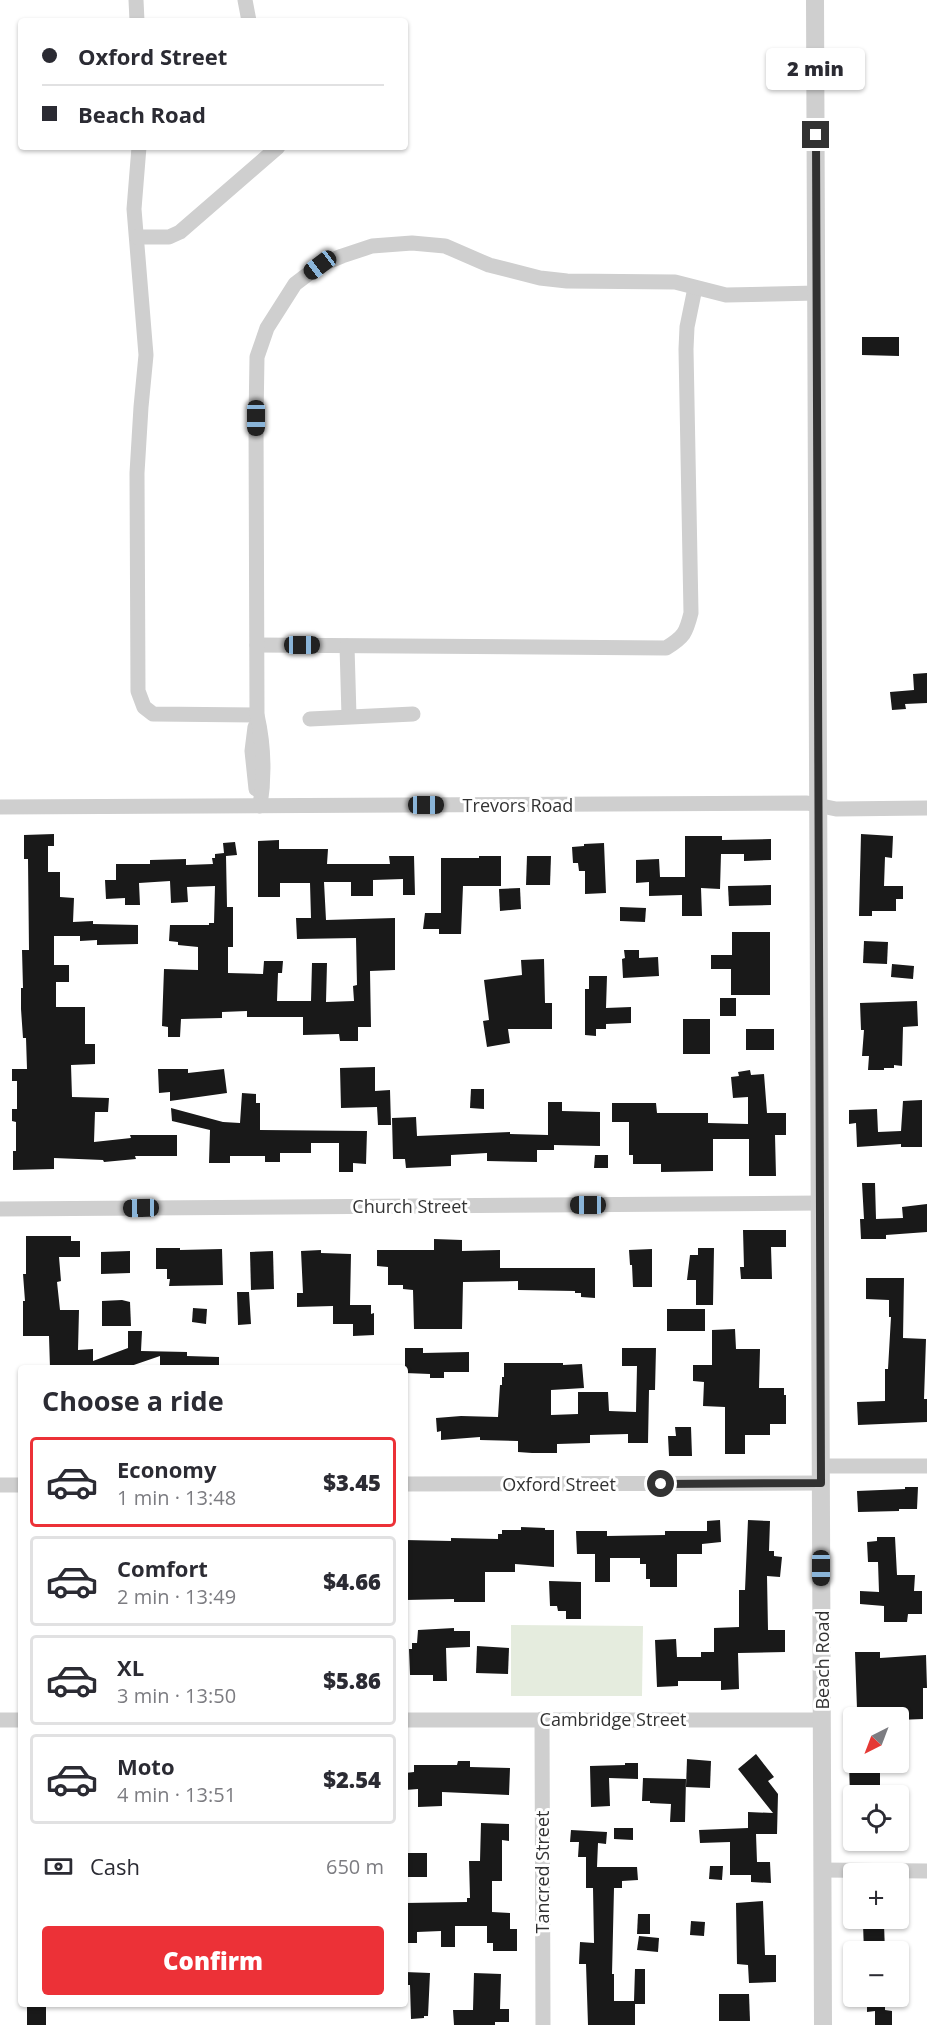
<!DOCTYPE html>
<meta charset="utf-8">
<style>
:root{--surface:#fff;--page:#f7f7f7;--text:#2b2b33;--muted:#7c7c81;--line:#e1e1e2;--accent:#ec3137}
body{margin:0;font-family:"Open Sans",sans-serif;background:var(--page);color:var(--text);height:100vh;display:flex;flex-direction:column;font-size:22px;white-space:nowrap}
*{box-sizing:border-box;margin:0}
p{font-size:20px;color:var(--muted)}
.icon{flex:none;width:33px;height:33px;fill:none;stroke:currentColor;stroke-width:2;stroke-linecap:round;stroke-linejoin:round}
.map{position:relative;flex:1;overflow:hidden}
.panel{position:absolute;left:18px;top:1365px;width:390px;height:642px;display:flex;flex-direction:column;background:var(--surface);border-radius:6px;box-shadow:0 2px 4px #0004}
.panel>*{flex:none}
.guide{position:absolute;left:18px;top:18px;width:390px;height:132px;border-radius:6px;box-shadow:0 2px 4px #0004;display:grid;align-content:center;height:132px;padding:0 24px;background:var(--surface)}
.needle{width:39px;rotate:222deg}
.fabs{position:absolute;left:843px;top:1707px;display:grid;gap:12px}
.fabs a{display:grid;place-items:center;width:66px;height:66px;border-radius:6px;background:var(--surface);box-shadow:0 2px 4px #0004;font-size:30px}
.end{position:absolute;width:27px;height:27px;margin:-14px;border:8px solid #323232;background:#fff;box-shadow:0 0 0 3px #fff}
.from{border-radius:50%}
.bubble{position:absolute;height:42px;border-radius:6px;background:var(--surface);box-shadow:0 2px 4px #0004;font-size:20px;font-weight:800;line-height:42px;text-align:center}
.car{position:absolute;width:18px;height:36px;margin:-18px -9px;border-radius:8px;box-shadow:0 0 4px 2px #0007;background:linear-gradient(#222 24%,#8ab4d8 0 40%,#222 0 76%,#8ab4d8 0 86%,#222 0)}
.guide b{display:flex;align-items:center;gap:21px;height:57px;font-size:22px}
.guide b+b{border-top:2px solid var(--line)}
.guide i{width:15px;height:15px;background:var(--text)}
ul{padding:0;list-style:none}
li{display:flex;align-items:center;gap:18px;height:90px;margin:0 12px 9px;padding:0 12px;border:3px solid var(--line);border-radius:6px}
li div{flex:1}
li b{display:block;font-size:22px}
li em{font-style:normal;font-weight:800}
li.active{border-color:var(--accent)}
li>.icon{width:54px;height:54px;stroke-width:1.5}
h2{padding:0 24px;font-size:27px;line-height:72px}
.pay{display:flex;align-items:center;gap:15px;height:66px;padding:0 24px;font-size:22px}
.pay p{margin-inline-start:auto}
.primary-button{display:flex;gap:12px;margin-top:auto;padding:12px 24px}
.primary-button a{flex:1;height:69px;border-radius:6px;background:var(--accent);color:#fff;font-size:24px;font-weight:800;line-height:69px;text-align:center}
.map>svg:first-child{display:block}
.green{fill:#e5ecde}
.building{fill:#191919}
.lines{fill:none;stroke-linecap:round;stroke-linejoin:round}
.minor{stroke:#cfcfcf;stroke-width:15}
.tertiary{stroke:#cfcfcf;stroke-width:18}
.route{stroke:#323232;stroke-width:8}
.labels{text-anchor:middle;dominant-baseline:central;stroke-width:6;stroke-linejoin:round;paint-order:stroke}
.street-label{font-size:18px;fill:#323232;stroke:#fff}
</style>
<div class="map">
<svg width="927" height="2025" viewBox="0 0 927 2025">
<rect width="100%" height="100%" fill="#fff"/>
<!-- green -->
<path class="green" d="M511,1625L643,1626L642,1696H511Z"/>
<!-- building -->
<g class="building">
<path d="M862,337H899V356L862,355Z"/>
<path d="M927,673V703L905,704L906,709L892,710L890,692L914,690L913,674Z"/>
<path d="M54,834V846H48V872H60V897L74,898L73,922L93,921V924L138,925V944L97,945V940L80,941V936H54V965H69V982H56V1007H85V1044H95V1064L71,1065L72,1097L109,1098L108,1112H95L94,1142L131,1138L130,1135H177V1156H135L136,1159L104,1162L103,1160L54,1158V1169L13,1170V1151H16V1122L12,1121V1109H17V1081H12V1069H27L26,1038H23L21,1009V988H23L22,950H29L28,859H24V835Z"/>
<path d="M861,834L893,836L892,858L885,857L884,886H903V899H896V911H872V916H859Z"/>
<path d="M685,836H722V840L771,839V860L744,861V854H721L720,889L701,888L702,916H682V895L649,896V882L636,883V860L659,859L660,877H685Z"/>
<path d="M279,840V849H328L327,864H390L389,856H414L415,895H403V879L373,880V896H351V882H324L326,920L395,918V970L370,971L371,1027H358V1041H340L339,1034L303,1035V1017H247V1011L222,1012V1018L181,1019L180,1037H168V1027L162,1026L164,969L198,970V947L178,945V942L169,941L170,925H209V923H214L215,886L187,887L188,902L171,903L170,881L139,883L140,905H125V898L106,899L105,880H116V864H150V860L186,859V865L213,864L212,858H215V854L224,853L223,843L235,842L237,855L226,856L227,907H233V947H228V973L263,974L264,961H283L282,973H278L277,1001H311L312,963H327L326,1002L354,1001L353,986L357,985L356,938L297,939L296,918H311L310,883H280V897H258V841Z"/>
<path d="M604,843L606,893L585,894V871H579L578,863H573L572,847L584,846V844Z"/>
<path d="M479,856H501V886H463L461,934H439V929H423L425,913H441V858H479Z"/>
<path d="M527,856H551L550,885H526Z"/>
<path d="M771,885V905L729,906L728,886Z"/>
<path d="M520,888L521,909L500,911L499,889Z"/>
<path d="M620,907L646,908L645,922L620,921Z"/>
<path d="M732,932H770V995H731V969H711V955H732Z"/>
<path d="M864,941L888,942L887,964L863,963Z"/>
<path d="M624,950H639V958L658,957L659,976L623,978L622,959L625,958Z"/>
<path d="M544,959L545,1003H552V1029H508L510,1043L487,1047L483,1021L489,1020L484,980L522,975L521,960Z"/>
<path d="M892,964L914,966L913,979L891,977Z"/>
<path d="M589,976H607L606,1008L631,1007V1023L606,1024V1029H596V1036L585,1035V989H589Z"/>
<rect x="720" y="998" width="16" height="18"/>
<path d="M917,1001L918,1026L903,1027L902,1066L894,1065V1068H884V1070H868L869,1056H862L864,1030H861L860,1003Z"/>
<rect x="683" y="1019" width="27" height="35"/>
<rect x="746" y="1029" width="28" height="21"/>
<path d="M375,1067V1091L390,1090L391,1125H378L377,1107L341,1108L340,1068Z"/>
<path d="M158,1069H188V1073L224,1069L227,1093L170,1101V1092L159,1093Z"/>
<path d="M750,1070L751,1075L764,1074L767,1113H786V1135H775L776,1176H749V1139H713V1171L661,1172V1164H633V1155H629V1122H612V1103H656L657,1113H708V1123L748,1124V1097L733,1098L731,1077L739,1076L738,1072Z"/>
<path d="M471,1089H484V1109L470,1108Z"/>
<path d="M242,1093L256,1094V1103H260V1130L367,1131L366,1164L353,1163V1172H339V1143H311V1153H280V1162H265V1156H230V1163H209L210,1130L172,1121L171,1108L223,1122L240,1123Z"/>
<path d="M922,1100V1147H901V1144L857,1147L856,1123L849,1124V1110L877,1109L878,1132L901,1131L903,1101Z"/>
<path d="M548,1102H562V1111L600,1112V1146L554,1145V1150H537V1162L487,1161V1153L451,1155V1166L406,1168L405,1159H393L392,1118L416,1117L417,1136L510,1132V1134L548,1135Z"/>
<path d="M595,1155H608V1168H594Z"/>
<path d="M862,1183H875L876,1219L903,1218L902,1207L927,1204V1232L886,1235V1239H861L860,1219H864Z"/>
<path d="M743,1230H786V1247H771L772,1279H741L740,1267H744Z"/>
<path d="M26,1236H71V1241H80V1257H59L61,1281L57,1282L60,1310H79L78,1350L93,1349V1361L128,1348V1331H142L141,1351L187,1352V1356L219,1357V1368H160V1356L125,1368H50L49,1336H23V1301H25L23,1274H26Z"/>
<path d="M434,1239L462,1240V1251L500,1250V1268H595V1298L581,1297V1293H575V1291L518,1290V1281L463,1282L462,1329H414L413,1290L403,1289V1285H388V1267L377,1266V1250H434Z"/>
<path d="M156,1248H180V1250L222,1249L223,1285L169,1286L170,1279H167V1269H156Z"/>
<path d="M698,1248H714L713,1305H696V1280H687L690,1255H698Z"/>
<path d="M652,1249V1287H633L632,1265H630L629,1250Z"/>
<path d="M321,1250V1253L351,1254L350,1305H371V1314L374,1313V1335L353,1336V1324H333V1306L297,1307V1293H303L301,1251Z"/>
<path d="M130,1251V1273L101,1274V1252Z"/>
<path d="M273,1251L274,1289L251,1290L250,1252Z"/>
<path d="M866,1278H904L903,1338L926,1339L924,1399H927V1422L858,1425L857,1402L885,1401V1369H888L891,1317H889V1300L866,1299Z"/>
<path d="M237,1292H249L251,1324L238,1325Z"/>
<path d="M122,1300L130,1302L131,1326H102V1301Z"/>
<path d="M193,1308L207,1309L206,1324L192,1322Z"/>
<rect x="667" y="1309" width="38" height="22"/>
<path d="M735,1329L736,1349H760L759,1388H784V1395H786V1424H770V1435H745V1454H725V1407L703,1406L704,1382L693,1381V1365H712V1330Z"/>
<path d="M405,1348H423V1353L469,1352V1372H444V1378H430V1374L405,1373Z"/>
<path d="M622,1348H656L655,1390H649L648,1443H628V1434L590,1435V1443L557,1444V1453H532L518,1452V1441L480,1440V1437L441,1440V1431L437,1432L436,1418L461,1416L498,1417L500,1385H502V1377H504V1363H563V1365L582,1364L584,1388L551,1390V1415L578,1414V1392H608L609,1411L636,1412L637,1366H622Z"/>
<path d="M675,1427H691L692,1456H669L668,1436H676Z"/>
<path d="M905,1487H918L917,1509H899V1511L858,1512L857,1491L905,1489Z"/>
<path d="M720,1520L721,1542L702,1544V1554H677V1587H650V1579H646V1564H640V1558H610V1582H595V1554H577L576,1531H607V1536L665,1535V1531H707V1521Z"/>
<path d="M748,1520L770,1521L769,1551H774V1556L782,1557L780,1577L767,1576L768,1630H785V1652L738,1653L739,1689L721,1690V1681H678V1686L657,1687L655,1640L676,1639L677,1657H701V1652H714V1628L739,1627V1590H745Z"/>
<path d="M521,1527L545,1528V1530H554V1567L515,1564V1572H485V1602H454V1599L405,1600V1540L451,1541V1538L498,1539V1534H502V1530H521Z"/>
<path d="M877,1537H895L897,1575H915L914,1591H922V1614H908L907,1622H884V1606L860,1604V1591L879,1592L878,1562H868L867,1542L877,1541Z"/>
<path d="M549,1581L581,1582V1619H566V1611H558L557,1606H550Z"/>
<path d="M454,1628V1631H470V1647L446,1648L447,1681H433V1675H410L409,1649H412V1643H417L418,1630Z"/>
<path d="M477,1646L509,1648L508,1674L476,1673Z"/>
<path d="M855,1652H880V1658L926,1655L927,1688H923V1719L898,1720V1718H883V1710L857,1709Z"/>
<path d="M756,1754L774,1777L768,1781L778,1794L777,1834H756L757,1862H770L771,1883L751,1882V1875H730V1842L700,1843L699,1830L748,1828V1812L773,1813L738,1769Z"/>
<path d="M687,1759L711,1761L710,1788L686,1787Z"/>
<path d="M458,1761H470V1767L510,1768L509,1795L442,1792V1806L418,1807V1789L405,1790V1773L414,1772V1765H457Z"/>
<path d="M849,1762H880V1796H850Z"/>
<path d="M625,1763H638V1779L609,1778L610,1806L591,1807L590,1766L625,1765Z"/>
<path d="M643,1778L686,1779L685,1822H670L671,1804L650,1803V1801H642Z"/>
<path d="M481,1823L509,1824V1841L502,1840V1881H492V1912L510,1913V1929H517V1951H493V1943H487V1926H455V1947H441V1931L417,1932V1943H405V1903L467,1902V1898H470L469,1861H480Z"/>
<path d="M614,1828H633V1840L614,1839Z"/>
<path d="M571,1830L607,1832L606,1844L598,1843L597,1867H637L638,1880L622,1881V1888H614L612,1974H614V2001H634L635,1969H645V2004H635V2025H588L586,1964H579L580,1942L594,1943L593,1888H586V1857H578L579,1842H570Z"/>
<rect x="405" y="1853" width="22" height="24"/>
<path d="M710,1866H723L722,1880L709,1879Z"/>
<path d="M763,1901L765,1955H776V1982L749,1983L748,1965L737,1964L736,1903Z"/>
<path d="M638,1914H650V1934H637Z"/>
<path d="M691,1921L705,1922L704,1936L690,1935Z"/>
<path d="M863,1924H884L885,1952H864Z"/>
<path d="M639,1936L659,1938L658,1952L637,1950Z"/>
<path d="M405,1972L430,1973L428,2016H424V2018L411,2019L410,1985H405Z"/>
<path d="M474,1973L501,1974L500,2009H509V2022H495V2025H454L453,2010H473Z"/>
<path d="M719,1994H749L750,2021H719Z"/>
<path d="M867,1996H885V2010L892,2011V2025H875V2011L867,2012Z"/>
<rect x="27" y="2004" width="19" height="21"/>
</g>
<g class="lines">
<!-- minor -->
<g class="minor">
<path d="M136,0L137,21"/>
<path d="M245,0L249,21"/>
<path d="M139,147L134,209L146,355L141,407L137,473L138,691L144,707L153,714L257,715"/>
<path d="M137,237H169L180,232L278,147"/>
<path d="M257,645L666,648C684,637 686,633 691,613L686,349L687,327L695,288"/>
<path d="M347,646L349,716"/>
<path d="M310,719L413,714"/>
<path d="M255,727L252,751L256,789"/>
<path d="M260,806C265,774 264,746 257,715L256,418L257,357L267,328L295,284L320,265L342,256L372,246L412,243L445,246L489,265L540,278L567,281L675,282L726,295L817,293"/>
<path d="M0,807L807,803L836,809L927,808"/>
<path d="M0,1209L820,1203"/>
<path d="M821,1466H927"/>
<path d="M405,1484L821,1483"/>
<path d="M0,1485H21"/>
<path d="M542,1719L543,2025"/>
<path d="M0,1720H21"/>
<path d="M405,1720H822"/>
<path d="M822,1870L927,1871"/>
</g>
<!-- tertiary -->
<path class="tertiary" d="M815,0L823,2025"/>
</g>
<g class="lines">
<!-- route -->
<path class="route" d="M661,1484L821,1483L816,135"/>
</g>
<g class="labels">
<!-- street labels -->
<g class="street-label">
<text x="518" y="805">Trevors Road</text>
<text x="410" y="1206">Church Street</text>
<text x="559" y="1484">Oxford Street</text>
<text transform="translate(822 1660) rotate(-90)">Beach Road</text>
<text x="613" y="1719">Cambridge Street</text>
<text transform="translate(542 1872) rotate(-90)">Tancred Street</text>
</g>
</g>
</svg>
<div class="fabs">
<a><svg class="needle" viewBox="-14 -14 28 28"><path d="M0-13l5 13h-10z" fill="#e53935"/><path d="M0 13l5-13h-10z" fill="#7c7c81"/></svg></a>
<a><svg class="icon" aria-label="locate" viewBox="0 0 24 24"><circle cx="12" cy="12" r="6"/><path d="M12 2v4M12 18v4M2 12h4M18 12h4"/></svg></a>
<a>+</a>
<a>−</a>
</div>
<i class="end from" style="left:661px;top:1484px"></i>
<i class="end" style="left:816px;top:135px"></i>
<div class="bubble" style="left:766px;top:48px;width:99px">2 min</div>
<i class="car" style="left:320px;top:265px;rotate:233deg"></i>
<i class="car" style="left:256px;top:418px;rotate:180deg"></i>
<i class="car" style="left:302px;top:645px;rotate:90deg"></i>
<i class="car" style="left:426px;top:805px;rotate:90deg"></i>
<i class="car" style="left:588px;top:1205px;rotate:270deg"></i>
<i class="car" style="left:141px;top:1208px;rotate:269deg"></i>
<i class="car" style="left:821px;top:1568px;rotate:180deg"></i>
<div class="guide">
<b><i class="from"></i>Oxford Street</b>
<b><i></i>Beach Road</b>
</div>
<section class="panel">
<h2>Choose a ride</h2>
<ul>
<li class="active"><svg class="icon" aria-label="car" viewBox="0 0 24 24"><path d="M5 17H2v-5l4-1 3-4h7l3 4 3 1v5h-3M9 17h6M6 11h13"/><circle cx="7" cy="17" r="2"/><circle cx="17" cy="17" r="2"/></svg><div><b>Economy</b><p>1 min · 13:48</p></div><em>$3.45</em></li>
<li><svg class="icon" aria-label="car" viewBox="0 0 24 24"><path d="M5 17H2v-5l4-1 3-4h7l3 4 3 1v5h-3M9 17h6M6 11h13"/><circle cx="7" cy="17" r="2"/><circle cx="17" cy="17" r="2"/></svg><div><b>Comfort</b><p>2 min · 13:49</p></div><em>$4.66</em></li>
<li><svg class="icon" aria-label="car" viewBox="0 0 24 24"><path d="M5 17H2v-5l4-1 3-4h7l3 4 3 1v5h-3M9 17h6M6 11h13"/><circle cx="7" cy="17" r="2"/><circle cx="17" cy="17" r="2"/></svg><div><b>XL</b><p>3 min · 13:50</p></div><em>$5.86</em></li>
<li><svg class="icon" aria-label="car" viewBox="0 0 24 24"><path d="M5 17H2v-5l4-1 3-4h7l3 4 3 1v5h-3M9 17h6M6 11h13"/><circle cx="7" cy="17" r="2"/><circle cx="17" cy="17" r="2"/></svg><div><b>Moto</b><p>4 min · 13:51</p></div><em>$2.54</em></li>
</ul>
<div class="pay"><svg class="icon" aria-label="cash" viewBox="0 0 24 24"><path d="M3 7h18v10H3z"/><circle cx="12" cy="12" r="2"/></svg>Cash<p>650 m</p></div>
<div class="primary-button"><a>Confirm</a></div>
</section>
</div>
